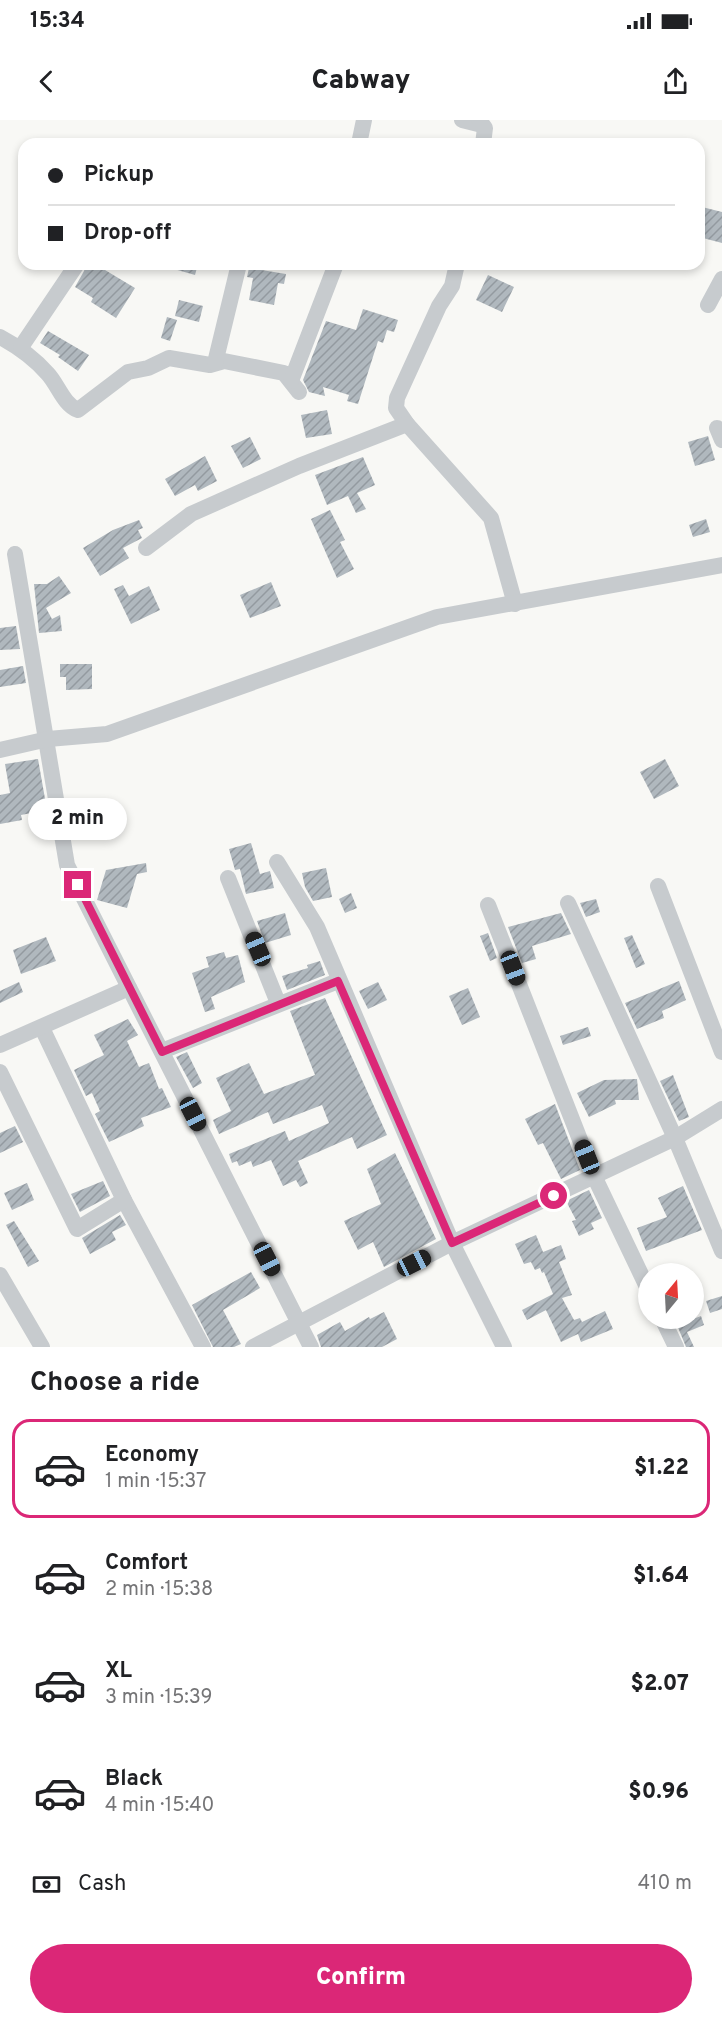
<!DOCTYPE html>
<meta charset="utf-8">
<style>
:root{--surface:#fff;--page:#f6f6f6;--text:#202124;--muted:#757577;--line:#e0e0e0;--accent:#db2777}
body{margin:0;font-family:Overpass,sans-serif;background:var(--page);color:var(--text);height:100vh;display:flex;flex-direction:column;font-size:22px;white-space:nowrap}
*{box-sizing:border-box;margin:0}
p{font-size:20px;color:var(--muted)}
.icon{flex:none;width:33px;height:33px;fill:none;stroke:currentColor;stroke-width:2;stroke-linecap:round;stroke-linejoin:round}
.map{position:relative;height:1227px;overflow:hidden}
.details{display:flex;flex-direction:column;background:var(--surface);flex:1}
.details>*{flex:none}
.banner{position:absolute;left:18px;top:18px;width:687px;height:132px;border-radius:18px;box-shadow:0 3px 9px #0003;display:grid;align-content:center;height:132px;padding:0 30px;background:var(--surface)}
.needle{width:39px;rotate:18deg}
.fabs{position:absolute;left:638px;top:1143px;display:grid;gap:12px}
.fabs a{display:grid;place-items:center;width:66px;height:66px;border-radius:50%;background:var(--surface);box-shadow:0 3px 9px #0003;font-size:30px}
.end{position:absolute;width:27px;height:27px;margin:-14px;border:8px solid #db2777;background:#fff;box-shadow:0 0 0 3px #fff}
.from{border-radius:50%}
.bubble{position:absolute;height:42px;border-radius:21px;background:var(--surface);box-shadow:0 3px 9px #0003;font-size:20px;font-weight:800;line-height:42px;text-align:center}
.car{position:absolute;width:18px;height:36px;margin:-18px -9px;border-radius:8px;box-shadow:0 0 4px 2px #0007;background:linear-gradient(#222 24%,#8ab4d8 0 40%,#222 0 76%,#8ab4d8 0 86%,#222 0)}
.banner b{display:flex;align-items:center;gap:21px;height:57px;font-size:22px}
.banner b+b{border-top:2px solid var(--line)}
.banner i{width:15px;height:15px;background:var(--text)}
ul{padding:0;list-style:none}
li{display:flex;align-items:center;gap:18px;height:99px;margin:0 12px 9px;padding:0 18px;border:3px solid transparent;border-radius:18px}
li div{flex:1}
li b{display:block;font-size:22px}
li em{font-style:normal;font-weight:800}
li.selected{border-color:var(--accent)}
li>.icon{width:54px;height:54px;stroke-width:1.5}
h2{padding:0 30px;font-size:27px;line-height:72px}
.pay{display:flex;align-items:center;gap:15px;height:66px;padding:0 30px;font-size:22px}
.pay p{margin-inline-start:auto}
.cta{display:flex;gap:12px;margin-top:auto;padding:12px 30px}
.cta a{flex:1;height:69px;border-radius:36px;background:var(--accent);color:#fff;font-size:24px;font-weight:800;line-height:69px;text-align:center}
.status{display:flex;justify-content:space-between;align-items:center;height:42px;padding:0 30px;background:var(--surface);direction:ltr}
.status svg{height:16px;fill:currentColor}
header{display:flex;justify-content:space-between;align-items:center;height:78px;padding:0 30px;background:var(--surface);font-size:27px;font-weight:800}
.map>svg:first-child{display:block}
.building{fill:url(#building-hatch)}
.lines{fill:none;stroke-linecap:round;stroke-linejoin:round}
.minor{stroke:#c7cbce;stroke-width:16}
.route{stroke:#db2777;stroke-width:8}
</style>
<div class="status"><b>15:34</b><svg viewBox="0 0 49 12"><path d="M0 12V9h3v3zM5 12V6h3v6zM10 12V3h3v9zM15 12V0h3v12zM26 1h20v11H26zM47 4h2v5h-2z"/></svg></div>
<header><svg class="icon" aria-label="back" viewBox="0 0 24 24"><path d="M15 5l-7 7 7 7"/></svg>Cabway<svg class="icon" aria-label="share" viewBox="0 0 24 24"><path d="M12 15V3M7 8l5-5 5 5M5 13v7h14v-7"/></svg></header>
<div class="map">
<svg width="722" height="1227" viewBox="0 0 722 1227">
<defs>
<pattern id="building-hatch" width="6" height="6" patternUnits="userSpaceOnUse" patternTransform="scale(1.5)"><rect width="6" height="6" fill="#b0b8be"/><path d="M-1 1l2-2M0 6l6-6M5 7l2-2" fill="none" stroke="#939aa0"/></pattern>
</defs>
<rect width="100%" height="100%" fill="#f8f8f5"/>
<!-- building -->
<g class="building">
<path d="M702,87L722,92V123L699,117Z"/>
<path d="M88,144H101L100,147L135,168L116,198L91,182L93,178L75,167Z"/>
<path d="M167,144H198L195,155L167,147Z"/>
<path d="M249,148L286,154L284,164L278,163L274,185L249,180L253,158L247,157Z"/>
<path d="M488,155L514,167L502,192L476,180Z"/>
<path d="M179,180L203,186L199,202L175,196Z"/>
<path d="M363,189L398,200L394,212L387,210L383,223L378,221L358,284L347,281L349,275L323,267L325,276L309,272L303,260L326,201L356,210Z"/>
<path d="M167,197L177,200L170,221L161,218Z"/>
<path d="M48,211L89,235L78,251L58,237L60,235L40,223Z"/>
<path d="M327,290L332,314L306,318L301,295Z"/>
<path d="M708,316L715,340L695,346L688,322Z"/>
<path d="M250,317L261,339L243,348L231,326Z"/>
<path d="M205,336L217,361L198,371L195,365L175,376L165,359Z"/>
<path d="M363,337L375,365L357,373L366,389L356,393L348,376L327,385L315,355Z"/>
<path d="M330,390L345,420L340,422L354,449L337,458L311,399Z"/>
<path d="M706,399L710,412L693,417L689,405Z"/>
<path d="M139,400L143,408L138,410L142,418L123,428L129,438L100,456L83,428L113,410Z"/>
<path d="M59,456L71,473L46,488L52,499L60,495L62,511L39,513L34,464H47Z"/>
<path d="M271,462L281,486L250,498L240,475Z"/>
<path d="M123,465L129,476L149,466L160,490L131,504L114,469Z"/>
<path d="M16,506L20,529L0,530V508Z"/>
<path d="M60,544H92V569L66,570V557H60Z"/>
<path d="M23,546L26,563L0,567V550Z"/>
<path d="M38,639L47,690L21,695L22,700L0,704V675L10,673L5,644Z"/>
<path d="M665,639L679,666L654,679L640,652Z"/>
<path d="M251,723L260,754L270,751L274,768L246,774L240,749L235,750L229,729Z"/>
<path d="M146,743L147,752L137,754L127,788L97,780L106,750Z"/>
<path d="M326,748L332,777L313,781L305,767L302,753Z"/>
<path d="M351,773L357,788L345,793L339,779Z"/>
<path d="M596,779L600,792L586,797L580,783Z"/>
<path d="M285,793L291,815L265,823L257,801Z"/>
<path d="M561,793L571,814L532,826L536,839L522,843L508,807Z"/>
<path d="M488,813L497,838L490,841L480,816Z"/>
<path d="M632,815L645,844L636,848L624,818Z"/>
<path d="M46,817L56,841L21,854L13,830Z"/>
<path d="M224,832L226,838L238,835L245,862L211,877L215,889L205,892L192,853L209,847L206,837Z"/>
<path d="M320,841L325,855L287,870L282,856L308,848L307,845Z"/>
<path d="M679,861L686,880L662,891L664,898L637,909L625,883Z"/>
<path d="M19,862L23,872L0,883V871Z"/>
<path d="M378,862L387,880L368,889L359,871Z"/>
<path d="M468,868L480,897L462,905L449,876Z"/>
<path d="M325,878L387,1015L357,1029L352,1017L298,1041L308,1063L300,1067L296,1060L283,1066L271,1040L253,1047L251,1041L239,1046L237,1041L232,1043L229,1034L285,1011L289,1021L329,1003L322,985L273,1004L268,992L219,1014L213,1000L231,991L216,958L249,943L264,974L315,955L290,891Z"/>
<path d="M128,899L138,915L127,921L139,947L149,943L159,969L162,968L171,987L141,998L144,1006L109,1022L95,994L100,991L92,973L86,976L74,950L104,935L94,915Z"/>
<path d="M588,907L591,916L563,925L560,916Z"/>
<path d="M187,932L202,963L193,968L176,937Z"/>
<path d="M673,955L689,997L679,1001L660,961Z"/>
<path d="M637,959L639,980H615L616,984L589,997L577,973L604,960Z"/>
<path d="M555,984L580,1050L561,1059L543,1023L538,1025L525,999Z"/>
<path d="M15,1006L23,1022L0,1033V1013Z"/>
<path d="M395,1033L436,1119L384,1147L373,1122L358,1130L344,1101L381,1084L367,1049Z"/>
<path d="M103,1061L110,1076L80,1092L71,1074Z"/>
<path d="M27,1063L34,1080L12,1090L4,1073Z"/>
<path d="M683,1066L702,1110L646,1131L637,1108L667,1097L658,1078Z"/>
<path d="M589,1070L602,1098L591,1103L594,1109L579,1116L572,1101L576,1100L566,1081Z"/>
<path d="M120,1095L126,1105L112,1112L116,1120L90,1134L82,1118Z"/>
<path d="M14,1101L39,1141L28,1147L6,1105Z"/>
<path d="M536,1115L543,1132L561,1125L566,1139L559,1142L572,1175L562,1178L574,1200L580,1198L582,1202L605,1191L613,1209L581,1222L578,1214L561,1222L546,1190L527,1200L522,1190L553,1174L544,1152L542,1153L540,1148L535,1150L531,1142L524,1144L515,1124Z"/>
<path d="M251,1152L260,1168L223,1190L241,1224L234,1227H213L192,1185Z"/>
<path d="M722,1176V1189L710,1193L706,1181Z"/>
<path d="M384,1192L397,1219L382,1227H321L317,1215L340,1202L345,1211L369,1197L370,1199Z"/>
<path d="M701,1196L704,1205L687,1212L694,1227H686L677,1205Z"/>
</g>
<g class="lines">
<!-- minor -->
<g class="minor">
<path d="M462,0L482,5"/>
<path d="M479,0L485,8L483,24"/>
<path d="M359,24L364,0"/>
<path d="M457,144L452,166L439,186L397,278L396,288L407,304L491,398L515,484"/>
<path d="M708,185L722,159"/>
<path d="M0,217C19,227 34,238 48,254C58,265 64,285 78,290L128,252L148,248L169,238L210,245L224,241L284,253L299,272"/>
<path d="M21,227L77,144"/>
<path d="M215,243L239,144"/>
<path d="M291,261L336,144"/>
<path d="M717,308L722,320"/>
<path d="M146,428L191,394L299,346L407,304"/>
<path d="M15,434L67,745L311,1227"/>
<path d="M0,630L48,619L107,614L437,497L722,445"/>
<path d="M277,742L317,807L452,1123L504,1227"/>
<path d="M228,758L278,883"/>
<path d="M658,766L722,932"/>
<path d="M568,783L675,1018L722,1131"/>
<path d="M488,785L595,1058L648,1169"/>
<path d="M42,908L124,1080L203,1227"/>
<path d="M0,925L129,868"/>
<path d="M162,931L338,861"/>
<path d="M0,952L77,1109L124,1080"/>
<path d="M0,1155L42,1227"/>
<path d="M662,1198L676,1227"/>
<path d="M253,1227L452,1123L675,1018L722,989"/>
</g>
</g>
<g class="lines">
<!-- route -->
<path class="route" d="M78,765L162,932L338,861L452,1123L554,1076"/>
</g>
</svg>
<div class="fabs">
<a><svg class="needle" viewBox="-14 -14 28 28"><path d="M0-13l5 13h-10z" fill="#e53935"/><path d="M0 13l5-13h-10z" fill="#757577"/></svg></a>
</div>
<i class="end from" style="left:554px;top:1076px"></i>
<i class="end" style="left:78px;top:765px"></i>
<div class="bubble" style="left:28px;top:678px;width:99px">2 min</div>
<i class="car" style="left:258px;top:829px;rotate:337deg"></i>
<i class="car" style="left:513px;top:848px;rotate:159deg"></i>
<i class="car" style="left:193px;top:994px;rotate:153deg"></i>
<i class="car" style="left:587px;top:1037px;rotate:338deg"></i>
<i class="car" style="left:267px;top:1139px;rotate:153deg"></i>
<i class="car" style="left:414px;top:1143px;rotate:63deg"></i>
<div class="banner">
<b><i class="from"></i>Pickup</b>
<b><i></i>Drop-off</b>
</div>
</div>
<section class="details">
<h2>Choose a ride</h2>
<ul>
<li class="selected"><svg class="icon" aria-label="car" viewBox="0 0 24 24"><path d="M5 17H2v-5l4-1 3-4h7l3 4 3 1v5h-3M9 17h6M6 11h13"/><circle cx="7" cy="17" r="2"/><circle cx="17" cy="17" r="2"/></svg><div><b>Economy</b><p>1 min · 15:37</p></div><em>$1.22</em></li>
<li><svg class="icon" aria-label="car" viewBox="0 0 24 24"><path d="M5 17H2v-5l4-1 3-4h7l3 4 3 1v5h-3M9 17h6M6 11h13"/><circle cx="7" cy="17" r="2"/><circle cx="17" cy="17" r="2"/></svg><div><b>Comfort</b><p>2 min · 15:38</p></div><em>$1.64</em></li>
<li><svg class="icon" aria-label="car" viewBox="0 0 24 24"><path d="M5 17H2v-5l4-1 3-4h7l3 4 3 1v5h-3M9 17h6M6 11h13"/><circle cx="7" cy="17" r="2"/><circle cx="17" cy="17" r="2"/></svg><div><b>XL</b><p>3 min · 15:39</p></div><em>$2.07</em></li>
<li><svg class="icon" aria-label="car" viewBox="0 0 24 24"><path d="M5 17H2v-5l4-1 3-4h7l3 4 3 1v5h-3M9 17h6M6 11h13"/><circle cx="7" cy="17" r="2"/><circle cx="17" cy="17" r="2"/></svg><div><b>Black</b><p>4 min · 15:40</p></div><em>$0.96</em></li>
</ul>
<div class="pay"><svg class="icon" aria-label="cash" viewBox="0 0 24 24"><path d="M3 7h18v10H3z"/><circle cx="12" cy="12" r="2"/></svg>Cash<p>410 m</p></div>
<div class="cta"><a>Confirm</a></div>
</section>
